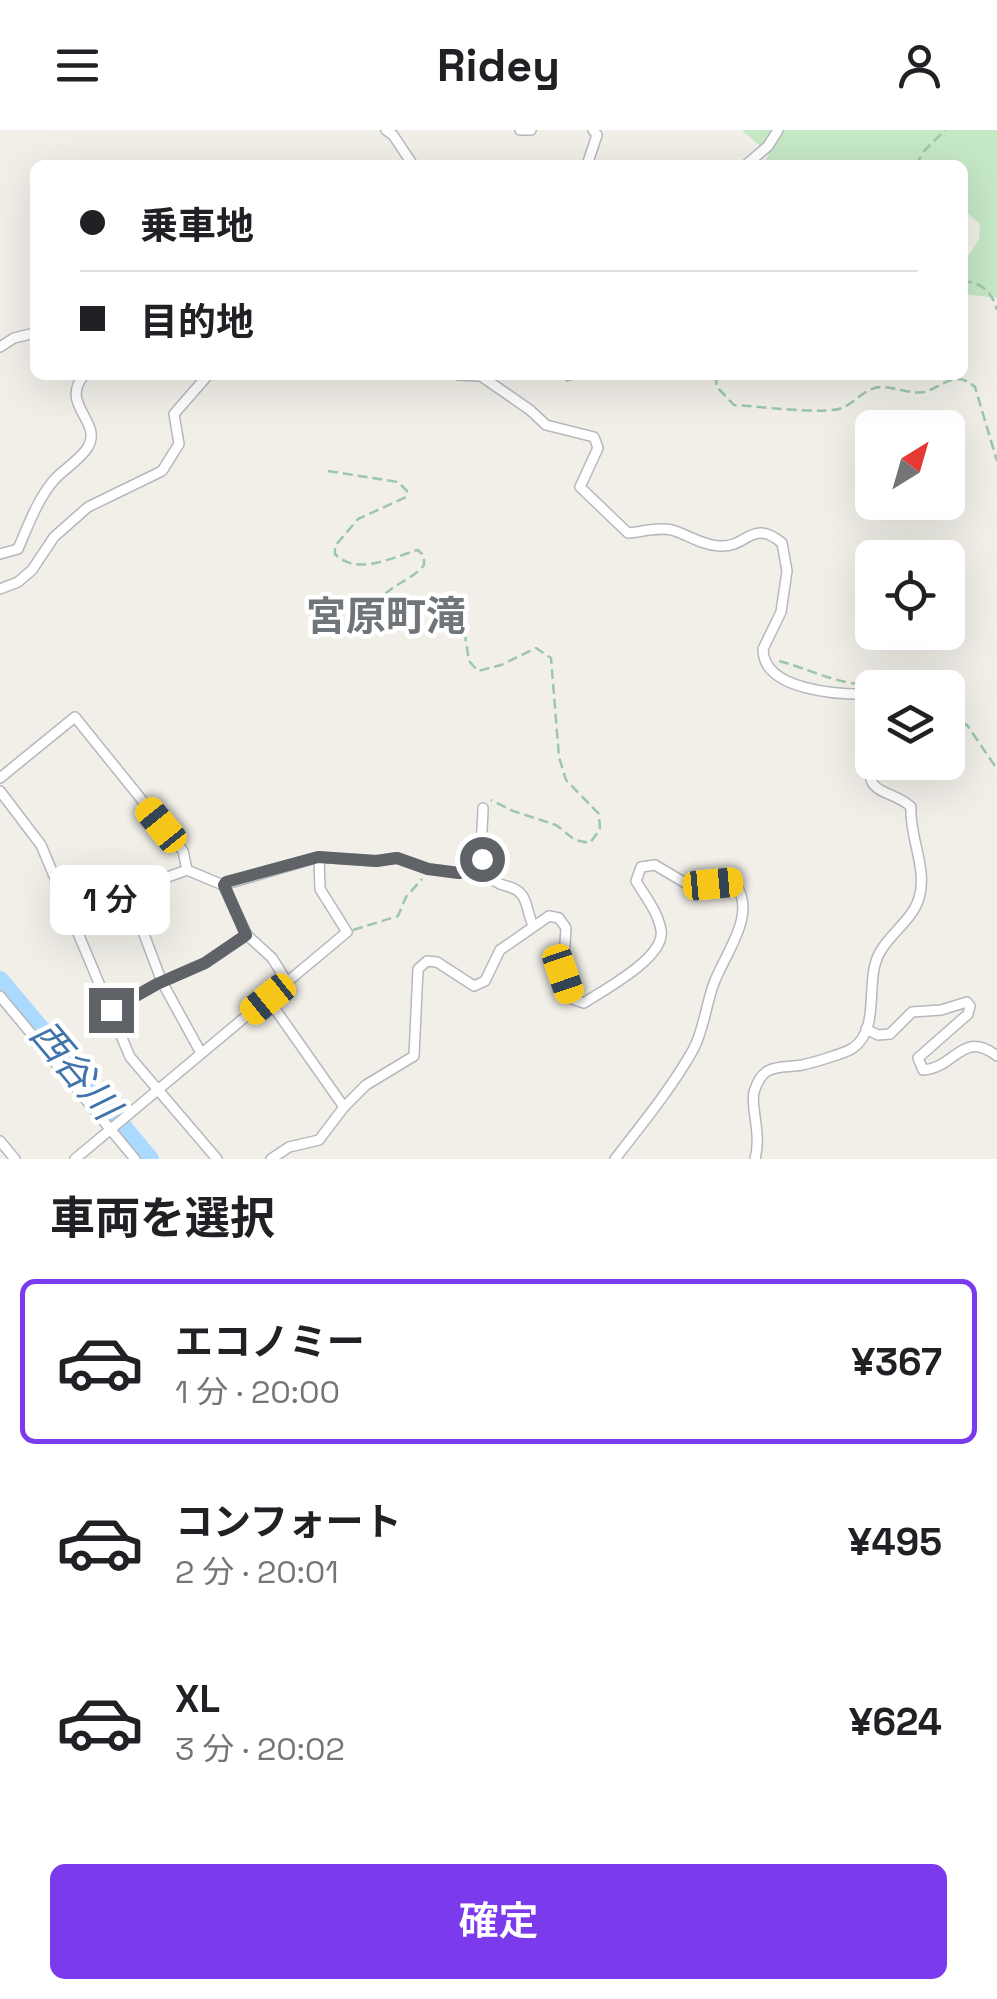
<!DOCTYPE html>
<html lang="ja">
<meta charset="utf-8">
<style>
:root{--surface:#fff;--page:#f2f2f2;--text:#202124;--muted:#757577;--line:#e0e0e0;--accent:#7c3aed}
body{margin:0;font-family:"Space Grotesk","Noto Sans JP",sans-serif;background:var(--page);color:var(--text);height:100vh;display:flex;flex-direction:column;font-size:38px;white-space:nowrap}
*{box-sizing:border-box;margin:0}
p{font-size:32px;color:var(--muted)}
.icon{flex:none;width:55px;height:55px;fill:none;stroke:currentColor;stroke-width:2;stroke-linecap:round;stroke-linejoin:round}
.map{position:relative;height:1029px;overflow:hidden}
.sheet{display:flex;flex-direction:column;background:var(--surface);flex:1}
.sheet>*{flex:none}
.banner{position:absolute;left:30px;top:30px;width:938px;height:220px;border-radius:15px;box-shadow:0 10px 40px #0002;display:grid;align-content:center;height:220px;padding:0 50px;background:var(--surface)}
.needle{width:65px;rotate:37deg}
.fabs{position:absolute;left:855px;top:280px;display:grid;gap:20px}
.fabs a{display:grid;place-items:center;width:110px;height:110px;border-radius:15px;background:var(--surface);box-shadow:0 10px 40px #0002;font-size:50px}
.end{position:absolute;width:45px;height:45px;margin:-22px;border:12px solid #5f6368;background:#fff;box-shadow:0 0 0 5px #fff}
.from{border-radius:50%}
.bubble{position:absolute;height:70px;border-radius:15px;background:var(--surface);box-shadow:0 10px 40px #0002;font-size:32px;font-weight:600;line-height:70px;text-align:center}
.car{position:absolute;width:30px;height:60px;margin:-30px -15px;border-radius:12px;box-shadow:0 0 8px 2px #0007;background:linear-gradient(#f5c518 24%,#345 0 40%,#f5c518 0 76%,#345 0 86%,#f5c518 0)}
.banner b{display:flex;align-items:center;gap:35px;height:95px;font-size:38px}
.banner b+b{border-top:2px solid var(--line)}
.banner i{width:25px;height:25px;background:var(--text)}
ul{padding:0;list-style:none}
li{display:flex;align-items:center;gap:30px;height:165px;margin:0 20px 15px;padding:0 30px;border:5px solid transparent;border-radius:15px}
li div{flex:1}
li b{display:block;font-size:38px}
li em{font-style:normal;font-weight:600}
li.current{border-color:var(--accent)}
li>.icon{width:90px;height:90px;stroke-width:1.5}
h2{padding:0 50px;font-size:45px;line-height:120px}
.cta{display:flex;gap:20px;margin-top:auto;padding:20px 50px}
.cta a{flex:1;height:115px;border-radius:15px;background:var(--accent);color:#fff;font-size:40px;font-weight:600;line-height:115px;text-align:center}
header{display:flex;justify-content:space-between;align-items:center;height:130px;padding:0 50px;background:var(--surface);font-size:45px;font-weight:600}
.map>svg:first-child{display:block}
.green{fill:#c5e8c5}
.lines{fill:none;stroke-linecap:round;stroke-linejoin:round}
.river{stroke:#aadaff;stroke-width:18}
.street-casing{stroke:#b5b8bc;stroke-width:12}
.path{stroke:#9cc7a9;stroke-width:2.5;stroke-dasharray:10 5;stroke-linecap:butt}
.street{stroke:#fff;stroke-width:9}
.route{stroke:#5f6368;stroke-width:12}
.labels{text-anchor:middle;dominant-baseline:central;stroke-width:9;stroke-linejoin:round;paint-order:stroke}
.water-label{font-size:38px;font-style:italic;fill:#4174aa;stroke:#fff}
.quarter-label{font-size:40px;font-weight:bold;fill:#70757a;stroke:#fff}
</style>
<header><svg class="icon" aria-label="menu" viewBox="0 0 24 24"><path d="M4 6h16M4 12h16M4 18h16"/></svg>Ridey<svg class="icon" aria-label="person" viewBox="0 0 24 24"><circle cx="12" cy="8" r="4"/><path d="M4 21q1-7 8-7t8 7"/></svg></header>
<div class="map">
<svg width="997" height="1029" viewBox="0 0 997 1029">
<rect width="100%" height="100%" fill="#f1efe8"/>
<!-- green -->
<path class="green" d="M742,0H997V168L963,164V128L969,125L979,109L980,94L963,79L962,35H763L769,24Z"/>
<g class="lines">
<!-- river -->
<path class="river" d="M0,850L150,1029"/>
<defs>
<g id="street">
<path d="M386,0L393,5L413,35"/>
<path d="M520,0H531"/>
<path d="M587,35L597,5L593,0"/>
<path d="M746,35L768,16L778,0"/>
<path d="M0,217L14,208L35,203"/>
<path d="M458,245L481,246L530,280L546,295L594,307L598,318L580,357L628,403C642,402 662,396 675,401C690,406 702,415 719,416C748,418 751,388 782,413L787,441L781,482L763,519C763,561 840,565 872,564"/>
<path d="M0,424L18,419C28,396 37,370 54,350C64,339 80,330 88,317C103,291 59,275 84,245"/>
<path d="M0,459L18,452L32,440L54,407L88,377L162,341L179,314L174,284L208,245"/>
<path d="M0,648L75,587L183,721L187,740"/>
<path d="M0,661L41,715L130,927L217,1029"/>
<path d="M483,678C483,702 474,742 500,754C508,757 516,757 522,765C528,773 528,786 533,795"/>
<path d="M223,755L319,727L377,731L397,728L428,739L459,743L482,729"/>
<path d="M128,762L162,852L201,923"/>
<path d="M70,786L101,771L187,740L223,755L247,805"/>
<path d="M0,866L135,1029"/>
<path d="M268,869L344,977"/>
<path d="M111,880L157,854L205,833L247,805L272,828L287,852"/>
<path d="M866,899L878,905L890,904L912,882L941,880L967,872L970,876L968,884L918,928L923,940C956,938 962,899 997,926"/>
<path d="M0,1011L15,1029"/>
<path d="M75,1029L347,802L320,759L319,727"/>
<path d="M271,1029L289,1017L319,1010L344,977L366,955L414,926L418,839L427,831L437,832L474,856L485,851L500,820L549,786L559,788L566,798L563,844L572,869L584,873C605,859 666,827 661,800C658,782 645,766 636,751L641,737L655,735L687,754L734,752C759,783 725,823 714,853C706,874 704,900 693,920C671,959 642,994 615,1029"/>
<path d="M755,1029C762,1004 750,975 754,962C763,932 779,939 802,935C812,933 846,923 853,918C879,900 867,856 876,831C884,807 912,792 919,768C928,739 909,707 911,677C893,659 862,667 872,630"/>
</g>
</defs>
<!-- street casing -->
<use href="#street" class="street-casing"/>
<!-- path -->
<g class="path">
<path d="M916,35L924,21L945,0"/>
<path d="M962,151C982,152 992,162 997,180"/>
<path d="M552,245L565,251L586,245"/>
<path d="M717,245L716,256L734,275C755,276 825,285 842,278C857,272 863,258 882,257C896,257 914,266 928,261C946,253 957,241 975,257L997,331"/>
<path d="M328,341L398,352L407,361L406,367L358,389L335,416V424C357,446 390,428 418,420L424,426V435C410,453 386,454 377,477L382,487L390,491L450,467L460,474L469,531L478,541L501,535L536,518L551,528L559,627L566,650L599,684L600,699L590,713L575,710L556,695L513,681L491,670"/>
<path d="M779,531C803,537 843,556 866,554C889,552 906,529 923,558"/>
<path d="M948,587L967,595L997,639"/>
<path d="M353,800L398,786L406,767L422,749"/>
</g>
<!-- street -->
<use href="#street" class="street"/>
</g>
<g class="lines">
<!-- route -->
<path class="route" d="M111,880L157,854L205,833L246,805L224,755L226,752L318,727L376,731L397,728L428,739L459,743L482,729"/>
</g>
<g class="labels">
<!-- water labels -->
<g class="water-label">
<text transform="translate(75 940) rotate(50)">西谷川</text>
</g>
<!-- quarter labels -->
<g class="quarter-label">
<text x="386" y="486">宮原町滝</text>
</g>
</g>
</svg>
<div class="fabs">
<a><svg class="needle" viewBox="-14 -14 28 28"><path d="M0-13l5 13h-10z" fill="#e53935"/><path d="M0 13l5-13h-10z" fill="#757577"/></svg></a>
<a><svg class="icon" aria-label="locate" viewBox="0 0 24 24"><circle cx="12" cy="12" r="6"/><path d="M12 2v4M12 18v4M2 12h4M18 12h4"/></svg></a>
<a><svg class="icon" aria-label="layers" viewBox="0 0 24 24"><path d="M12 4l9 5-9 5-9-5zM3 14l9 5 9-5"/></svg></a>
</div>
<i class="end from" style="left:482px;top:729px"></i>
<i class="end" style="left:111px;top:880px"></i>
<div class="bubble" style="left:50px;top:735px;width:120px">1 分</div>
<i class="car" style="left:161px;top:695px;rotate:321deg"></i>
<i class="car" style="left:713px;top:754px;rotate:85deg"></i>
<i class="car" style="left:563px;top:844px;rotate:161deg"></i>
<i class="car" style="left:268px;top:869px;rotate:231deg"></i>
<div class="banner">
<b><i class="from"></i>乗車地</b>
<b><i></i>目的地</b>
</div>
</div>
<section class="sheet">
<h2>車両を選択</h2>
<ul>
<li class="current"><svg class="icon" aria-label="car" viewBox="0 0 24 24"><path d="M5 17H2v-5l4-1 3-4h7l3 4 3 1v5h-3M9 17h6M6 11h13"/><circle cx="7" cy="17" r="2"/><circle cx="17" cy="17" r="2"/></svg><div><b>エコノミー</b><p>1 分 · 20:00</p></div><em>¥367</em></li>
<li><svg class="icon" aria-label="car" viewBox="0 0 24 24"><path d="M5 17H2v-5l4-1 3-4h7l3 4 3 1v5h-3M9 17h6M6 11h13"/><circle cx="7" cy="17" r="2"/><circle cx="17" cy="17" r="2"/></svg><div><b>コンフォート</b><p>2 分 · 20:01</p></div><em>¥495</em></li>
<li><svg class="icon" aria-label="car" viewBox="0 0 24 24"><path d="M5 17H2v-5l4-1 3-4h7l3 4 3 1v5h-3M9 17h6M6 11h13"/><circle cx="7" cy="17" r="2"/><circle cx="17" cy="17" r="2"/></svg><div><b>XL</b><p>3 分 · 20:02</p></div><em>¥624</em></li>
</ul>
<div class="cta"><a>確定</a></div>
</section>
